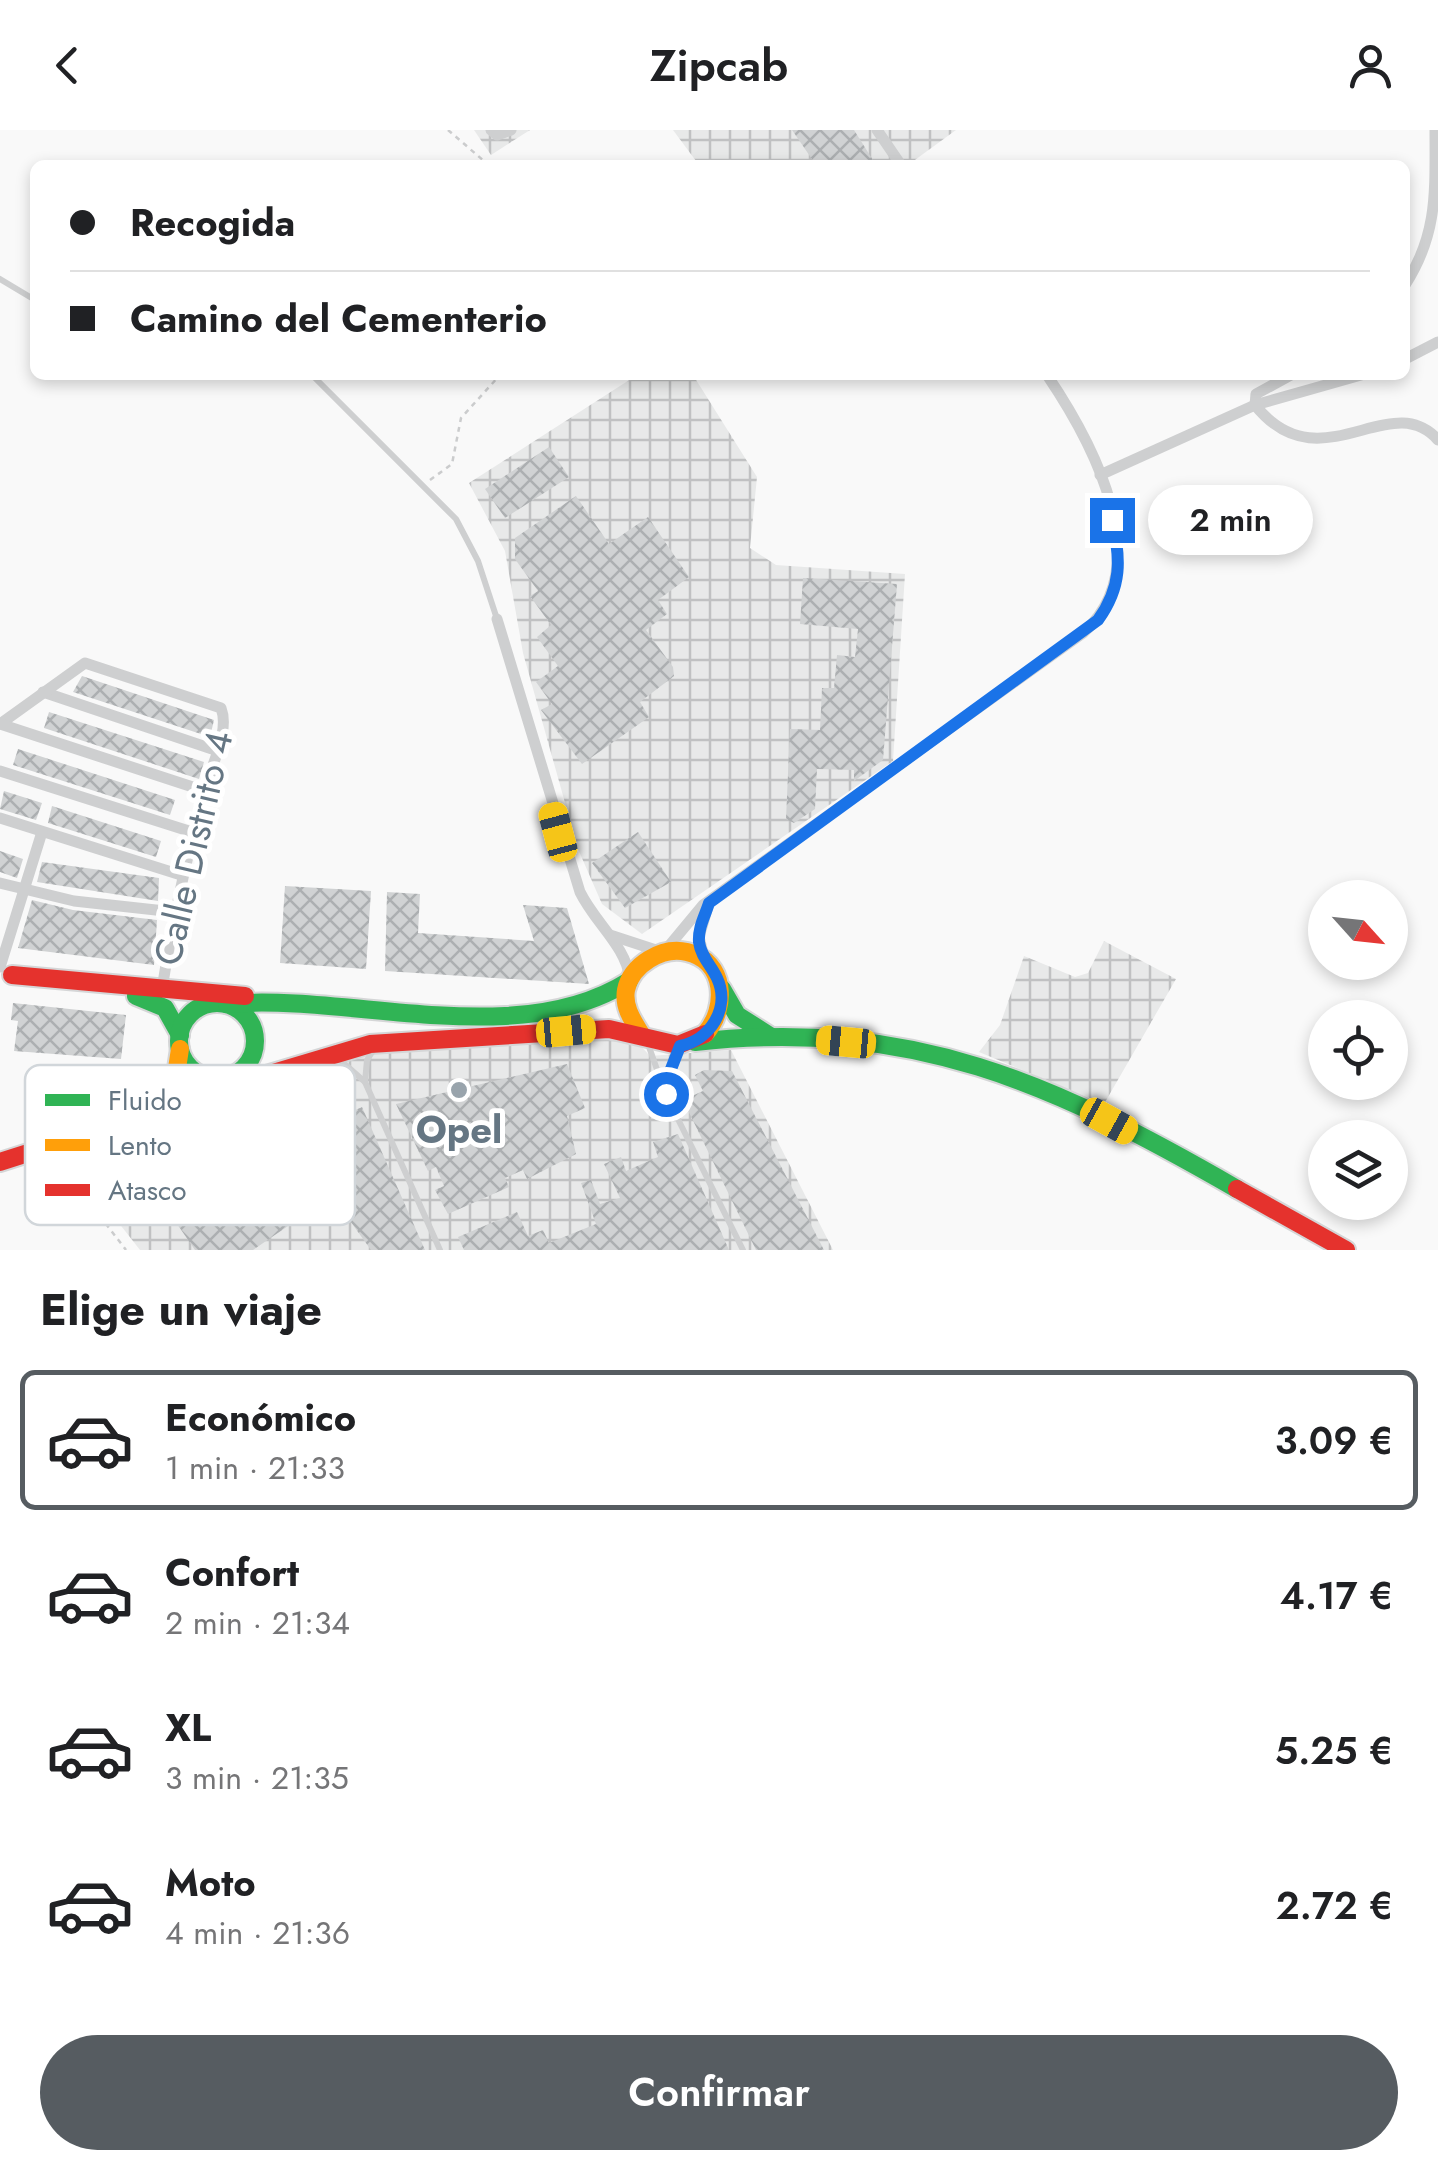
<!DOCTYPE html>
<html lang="es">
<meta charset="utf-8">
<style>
:root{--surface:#fff;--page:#f2f2f2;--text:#202124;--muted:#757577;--line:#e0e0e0;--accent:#565c61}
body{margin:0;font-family:Jost,sans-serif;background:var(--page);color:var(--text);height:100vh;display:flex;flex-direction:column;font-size:38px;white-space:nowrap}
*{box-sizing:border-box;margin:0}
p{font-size:32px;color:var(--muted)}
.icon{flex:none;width:55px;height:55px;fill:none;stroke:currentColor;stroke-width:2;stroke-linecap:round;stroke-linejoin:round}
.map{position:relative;height:1120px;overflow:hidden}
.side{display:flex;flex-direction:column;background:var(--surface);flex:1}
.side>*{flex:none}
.banner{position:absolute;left:30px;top:30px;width:1380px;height:220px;border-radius:15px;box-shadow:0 5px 15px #0003;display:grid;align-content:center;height:220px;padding:0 40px;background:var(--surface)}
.needle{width:65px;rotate:117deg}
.fabs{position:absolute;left:1308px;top:750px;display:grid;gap:20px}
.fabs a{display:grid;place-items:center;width:100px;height:100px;border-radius:50%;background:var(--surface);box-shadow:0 5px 15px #0003;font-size:50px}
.end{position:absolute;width:45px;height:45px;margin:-22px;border:12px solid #1a73e8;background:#fff;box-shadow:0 0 0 5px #fff}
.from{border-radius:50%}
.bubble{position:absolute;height:70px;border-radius:35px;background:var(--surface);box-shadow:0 5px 15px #0003;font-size:32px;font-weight:600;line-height:70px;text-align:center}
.car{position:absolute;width:30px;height:60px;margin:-30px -15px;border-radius:12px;box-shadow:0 0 8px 2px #0007;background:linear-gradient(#f5c518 24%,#345 0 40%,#f5c518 0 76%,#345 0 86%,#f5c518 0)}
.banner b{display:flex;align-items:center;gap:35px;height:95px;font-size:38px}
.banner b+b{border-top:2px solid var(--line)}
.banner i{width:25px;height:25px;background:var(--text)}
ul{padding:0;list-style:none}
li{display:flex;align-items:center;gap:30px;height:140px;margin:0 20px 15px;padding:0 20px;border:5px solid transparent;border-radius:15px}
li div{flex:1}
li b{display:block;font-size:38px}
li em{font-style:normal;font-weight:600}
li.active{border-color:var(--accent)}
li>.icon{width:90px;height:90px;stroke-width:1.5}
h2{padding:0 40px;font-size:45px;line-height:120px}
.button{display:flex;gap:20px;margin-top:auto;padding:20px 40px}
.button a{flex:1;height:115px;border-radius:60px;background:var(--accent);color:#fff;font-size:40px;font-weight:600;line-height:115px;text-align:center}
header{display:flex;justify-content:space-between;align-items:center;height:130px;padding:0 40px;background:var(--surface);font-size:45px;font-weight:600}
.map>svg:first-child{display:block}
.industrial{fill:url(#industrial-grid)}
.building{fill:url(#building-cross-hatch)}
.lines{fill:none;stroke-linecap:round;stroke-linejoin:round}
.fast-casing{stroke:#d5d6d7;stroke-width:22}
.slow-casing{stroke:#d5d6d7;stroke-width:22}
.jam-casing{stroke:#d5d6d7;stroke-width:22}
.path{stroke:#cbcccd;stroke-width:2.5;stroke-dasharray:5 5;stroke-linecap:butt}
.lane{stroke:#cecfd0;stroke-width:6}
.street{stroke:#cecfd0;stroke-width:11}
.fast{stroke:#30b455;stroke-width:18}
.slow{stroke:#ff9f0a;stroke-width:18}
.jam{stroke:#e5322d;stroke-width:18}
.route{stroke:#1a73e8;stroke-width:12}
.poi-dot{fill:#99a4ac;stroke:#fff;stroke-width:4}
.labels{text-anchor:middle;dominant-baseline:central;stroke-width:10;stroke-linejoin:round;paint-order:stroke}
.street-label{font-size:38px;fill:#657683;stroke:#fff}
.poi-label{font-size:38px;font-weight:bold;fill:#657683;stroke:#fff}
.key{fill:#fff;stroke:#d1d6da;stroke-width:2.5}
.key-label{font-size:28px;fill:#657683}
</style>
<header><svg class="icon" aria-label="back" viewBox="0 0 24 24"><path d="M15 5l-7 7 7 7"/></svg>Zipcab<svg class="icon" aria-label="person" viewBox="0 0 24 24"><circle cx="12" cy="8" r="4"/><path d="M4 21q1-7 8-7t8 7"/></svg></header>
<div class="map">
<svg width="1438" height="1120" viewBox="0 0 1438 1120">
<defs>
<pattern id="industrial-grid" width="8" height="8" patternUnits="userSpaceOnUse" patternTransform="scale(2.5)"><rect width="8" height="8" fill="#e8e9e9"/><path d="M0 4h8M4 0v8" fill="none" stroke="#c0c1c2"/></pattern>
<pattern id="building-cross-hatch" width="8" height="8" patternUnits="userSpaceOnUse" patternTransform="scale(2.5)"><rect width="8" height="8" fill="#d0d2d3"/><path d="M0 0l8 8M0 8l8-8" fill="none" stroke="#acafb1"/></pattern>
</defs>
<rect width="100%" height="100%" fill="#f9f9f9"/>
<!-- industrial -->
<g class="industrial">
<path d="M474,0H530L491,25Z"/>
<path d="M673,0H956L908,35H699Z"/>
<path d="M637,245H693L757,347L750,418L776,435L905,444L893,631L642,804L602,774L578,719L523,523L505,421L469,353Z"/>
<path d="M1104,811L1176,849L1104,974L979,922L1000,895L1024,826L1075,847L1088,843Z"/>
<path d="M613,905L638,913L650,926L731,920L833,1120H140L78,1041L79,1022L382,920Z"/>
</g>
<!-- building -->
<g class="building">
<path d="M792,0H854L876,35H816Z"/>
<path d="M549,317L569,347L505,388L485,359Z"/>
<path d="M576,366L609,414L648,387L689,447L658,470L667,484L646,500L673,537L674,546L640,572L649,587L582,634L541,580L552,574L536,552L558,536L537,507L551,495L530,466L538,461L515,429V408Z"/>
<path d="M803,448L897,454L883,630L854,651V640L817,639L815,679L794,693L786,689L790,599L820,600L822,558H834L837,525L855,527L858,499L800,494Z"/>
<path d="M82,546L214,590L210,607L73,562Z"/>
<path d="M49,582L204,632L199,649L44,598Z"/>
<path d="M18,619L175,670L170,685L13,635Z"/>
<path d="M4,661L42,673L36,690L0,679Z"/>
<path d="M52,676L161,711L156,727L48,693Z"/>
<path d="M638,702L671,752L625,778L592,733Z"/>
<path d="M0,721L23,729L17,748L0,742Z"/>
<path d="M42,732L159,748L158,771L37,752Z"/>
<path d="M285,756L371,761L366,839L280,833Z"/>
<path d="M387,762L420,764L418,803L534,811L523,775L567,778L589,854L385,841Z"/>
<path d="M32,770L73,780L157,790L154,835L18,818Z"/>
<path d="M13,873L126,885L121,929L14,921L18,891L11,890Z"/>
<path d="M567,934L585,978L567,986L576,1024L527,1049L523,1040L505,1048L509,1057L448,1084L435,1060L444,1056L436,1037L428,1041L396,974Z"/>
<path d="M704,940L732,941L824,1120H756L683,970L703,961L695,945Z"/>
<path d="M362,977L425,1120H371L332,1066L253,1120H195L155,1062L264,988L281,1014Z"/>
<path d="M678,1004L729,1120H464L458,1107L517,1082L528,1106L543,1100L549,1113L596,1094L581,1053L591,1050L600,1074L620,1068L604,1034L621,1027L626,1041L658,1027L653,1012Z"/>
</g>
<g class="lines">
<defs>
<g id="fast">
<path d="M722,859L737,885L770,906"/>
<path d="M136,866L165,878L180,905"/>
<circle cx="217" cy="911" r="38"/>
<path d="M227,874C352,863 517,922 629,851"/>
<path d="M695,912C912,888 1053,953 1237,1059"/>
</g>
<g id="slow">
<path d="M641,904C633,891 623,877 626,860C631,835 662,816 687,822C726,831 728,878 705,904"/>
<path d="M154,979L174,958L180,919"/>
</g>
<g id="jam">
<path d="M12,845L245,866"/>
<path d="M228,948L266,945L370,914L609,899L678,915L705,904"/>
<path d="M0,1032L247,953"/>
<path d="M1237,1059L1346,1120"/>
</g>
</defs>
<!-- fast casing -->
<use href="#fast" class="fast-casing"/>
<!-- slow casing -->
<use href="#slow" class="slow-casing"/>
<!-- jam casing -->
<use href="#jam" class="jam-casing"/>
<!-- path -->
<g class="path">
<path d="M448,0L484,31L499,35"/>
<path d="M430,350L452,334L461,288L500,245"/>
<path d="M57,1030L126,1120"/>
</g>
<!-- lane -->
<g class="lane">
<path d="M0,149L35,170"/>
<path d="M312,245L456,389L478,431L497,489"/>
<path d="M648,914L666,965L743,1120"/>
<path d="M339,929L365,952L440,1120"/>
<path d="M365,952L367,930L376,916"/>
<path d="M664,956L680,917"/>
</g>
<!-- street -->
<g class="street">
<path d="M491,0L497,5L511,0"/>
<path d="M877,0L901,35"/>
<path d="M1405,155C1438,104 1435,62 1435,0"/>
<path d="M1405,229L1438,212"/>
<path d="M1291,245L1256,264L1255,275C1320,356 1390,256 1438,310"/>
<path d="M1100,345L1255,275L1361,245"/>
<path d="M497,489L580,762C595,793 626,816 630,849"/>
<path d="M43,562L218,621"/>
<path d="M0,594L85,533L221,578C228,596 218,621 212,638C189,712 174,783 162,859"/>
<path d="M0,594L205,661"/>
<path d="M0,641L192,702"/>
<path d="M0,688L181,745"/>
<path d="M0,753L74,771L174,782"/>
<path d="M610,805L662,822"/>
<path d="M664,822L703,775L1083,503C1159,436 1093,313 1047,245"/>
<path d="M705,831L699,807L709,773"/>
<path d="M0,837L42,702"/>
</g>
<!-- fast -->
<use href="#fast" class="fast"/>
<!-- slow -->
<use href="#slow" class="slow"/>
<!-- jam -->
<use href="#jam" class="jam"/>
</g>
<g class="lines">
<!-- route -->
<path class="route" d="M666,964L664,957L680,916C710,910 731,878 717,848C711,835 701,827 699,812C698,797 705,786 709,773L1098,490C1122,457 1121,429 1112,390"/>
</g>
<!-- markers -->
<circle class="poi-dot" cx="459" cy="960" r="10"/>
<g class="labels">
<!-- street labels -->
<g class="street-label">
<text transform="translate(193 718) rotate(-77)">Calle Distrito 4</text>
</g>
<!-- poi labels -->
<g class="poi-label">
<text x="459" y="999">Opel</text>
</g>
</g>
<!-- legend -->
<rect x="25" y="935" width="330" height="160" rx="15" class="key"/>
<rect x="45" y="964" width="45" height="12" fill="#30b455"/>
<rect x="45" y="1009" width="45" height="12" fill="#ff9f0a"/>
<rect x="45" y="1054" width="45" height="12" fill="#e5322d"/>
<g class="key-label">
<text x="108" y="980">Fluido</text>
<text x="108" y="1025">Lento</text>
<text x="108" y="1070">Atasco</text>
</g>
</svg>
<div class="fabs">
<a><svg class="needle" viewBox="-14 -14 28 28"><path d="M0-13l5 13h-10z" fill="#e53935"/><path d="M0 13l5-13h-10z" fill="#757577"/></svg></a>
<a><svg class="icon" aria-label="locate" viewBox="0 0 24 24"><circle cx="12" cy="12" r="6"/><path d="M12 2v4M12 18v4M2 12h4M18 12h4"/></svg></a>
<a><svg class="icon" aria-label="layers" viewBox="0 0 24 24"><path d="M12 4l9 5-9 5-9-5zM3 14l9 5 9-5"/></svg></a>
</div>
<i class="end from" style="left:666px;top:964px"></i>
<i class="end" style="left:1112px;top:390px"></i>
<div class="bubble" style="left:1148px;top:355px;width:165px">2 min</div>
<i class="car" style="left:558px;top:702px;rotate:345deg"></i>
<i class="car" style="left:566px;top:901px;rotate:85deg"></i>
<i class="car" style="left:846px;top:912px;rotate:275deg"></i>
<i class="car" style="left:1109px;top:991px;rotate:119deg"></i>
<div class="banner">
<b><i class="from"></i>Recogida</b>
<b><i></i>Camino del Cementerio</b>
</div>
</div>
<section class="side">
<h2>Elige un viaje</h2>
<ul>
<li class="active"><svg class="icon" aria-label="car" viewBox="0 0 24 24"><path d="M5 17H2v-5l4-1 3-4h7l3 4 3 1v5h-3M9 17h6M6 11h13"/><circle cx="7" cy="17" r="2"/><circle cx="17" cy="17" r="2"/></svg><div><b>Económico</b><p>1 min · 21:33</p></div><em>3.09 €</em></li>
<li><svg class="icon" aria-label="car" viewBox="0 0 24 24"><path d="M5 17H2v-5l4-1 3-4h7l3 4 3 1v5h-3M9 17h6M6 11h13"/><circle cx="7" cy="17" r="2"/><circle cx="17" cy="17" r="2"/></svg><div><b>Confort</b><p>2 min · 21:34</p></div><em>4.17 €</em></li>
<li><svg class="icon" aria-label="car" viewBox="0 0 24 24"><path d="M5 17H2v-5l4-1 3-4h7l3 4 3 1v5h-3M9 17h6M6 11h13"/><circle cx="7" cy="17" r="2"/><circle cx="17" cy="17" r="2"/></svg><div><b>XL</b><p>3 min · 21:35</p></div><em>5.25 €</em></li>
<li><svg class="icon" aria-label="car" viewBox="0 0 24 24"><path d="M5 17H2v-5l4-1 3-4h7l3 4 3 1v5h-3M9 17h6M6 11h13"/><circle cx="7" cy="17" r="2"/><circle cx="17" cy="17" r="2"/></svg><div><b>Moto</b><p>4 min · 21:36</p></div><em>2.72 €</em></li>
</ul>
<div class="button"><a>Confirmar</a></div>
</section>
